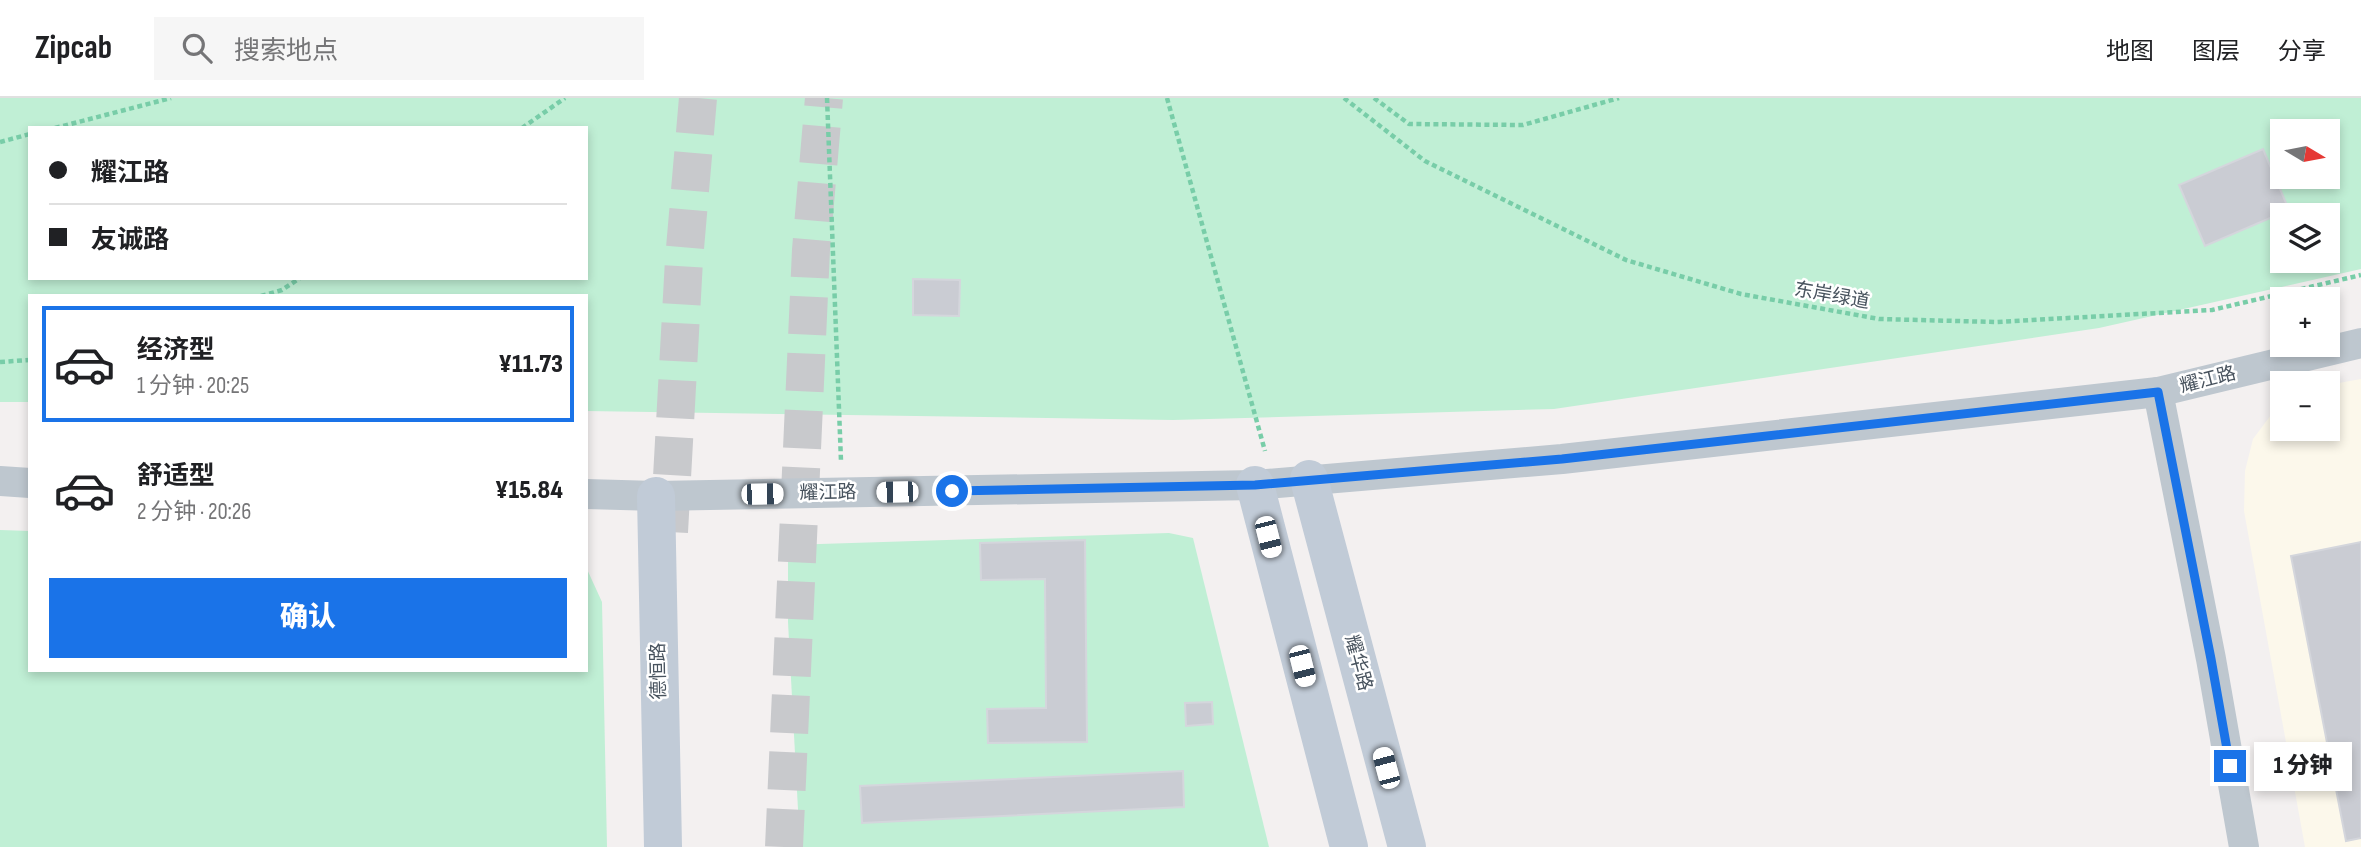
<!DOCTYPE html>
<html lang="zh">
<meta charset="utf-8">
<style>
:root{--surface:#fff;--page:#f6f6f6;--text:#202124;--muted:#757577;--line:#e0e0e0;--accent:#1a73e8}
body{margin:0;font-family:"Sofia Sans Condensed","Noto Sans SC",sans-serif;background:var(--page);color:var(--text);height:100vh;display:flex;flex-direction:column;font-size:26px;white-space:nowrap}
*{box-sizing:border-box;margin:0}
p{font-size:23px;color:var(--muted)}
.icon{flex:none;width:38px;height:38px;fill:none;stroke:currentColor;stroke-width:2;stroke-linecap:round;stroke-linejoin:round}
.map{position:relative;flex:1;overflow:hidden}
.panel{position:absolute;left:28px;top:196px;width:560px;height:378px;display:flex;flex-direction:column;background:var(--surface);border-radius:0px;box-shadow:0 4px 10px #0003}
.panel>*{flex:none}
.hud{position:absolute;left:28px;top:28px;width:560px;height:154px;border-radius:0px;box-shadow:0 4px 10px #0003;display:grid;align-content:center;height:154px;padding:0 21px;background:var(--surface)}
.needle{width:46px;rotate:100deg}
.fabs{position:absolute;left:2270px;top:21px;display:grid;gap:14px}
.fabs a{display:grid;place-items:center;width:70px;height:70px;border-radius:0px;background:var(--surface);box-shadow:0 4px 10px #0003;font-size:35px}
.end{position:absolute;width:32px;height:32px;margin:-16px;border:9px solid #1a73e8;background:#fff;box-shadow:0 0 0 4px #fff}
.from{border-radius:50%}
.bubble{position:absolute;height:49px;border-radius:0px;background:var(--surface);box-shadow:0 4px 10px #0003;font-size:23px;font-weight:800;line-height:49px;text-align:center}
.car{position:absolute;width:21px;height:42px;margin:-21px -10px;border-radius:9px;box-shadow:0 0 5px 2px #0007;background:linear-gradient(#fff 24%,#345 0 40%,#fff 0 76%,#345 0 86%,#fff 0)}
.hud b{display:flex;align-items:center;gap:24px;height:66px;font-size:26px}
.hud b+b{border-top:2px solid var(--line)}
.hud i{width:18px;height:18px;background:var(--text)}
ul{padding:12px 0 0;list-style:none}
li{display:flex;align-items:center;gap:21px;height:116px;margin:0 14px 10px;padding:0 7px;border:4px solid transparent;border-radius:0px}
li div{flex:1}
li b{display:block;font-size:26px}
li em{font-style:normal;font-weight:800}
li.current{border-color:var(--accent)}
li>.icon{width:63px;height:63px;stroke-width:1.5}
.button{display:flex;gap:14px;margin-top:auto;padding:14px 21px}
.button a{flex:1;height:80px;border-radius:0px;background:var(--accent);color:#fff;font-size:28px;font-weight:800;line-height:80px;text-align:center}
header{display:flex;align-items:center;gap:42px;box-sizing:border-box;height:98px;padding:0 35px;background:var(--surface);border-bottom:2px solid var(--line)}
header strong{font-size:33px}
nav{display:flex;gap:38px;margin-inline-start:auto;font-size:24px}
.search{width:490px;height:63px;background:var(--page);display:flex;align-items:center;gap:18px;box-sizing:border-box;padding:0 24px;border-radius:0px;color:var(--muted);font-size:26px}
.map>svg:first-child{display:block}
.commercial{fill:#fcf8eb}
.green{fill:#c0efd5;fill-rule:evenodd}
.building{fill:#caccd3;stroke:#d4d6dc;stroke-width:2}
.lines{fill:none;stroke-linecap:round;stroke-linejoin:round}
.secondary-tunnel{stroke:#c8c9cc;stroke-width:38;stroke-dasharray:38 19;stroke-linecap:butt}
.path{stroke:#78cda8;stroke-width:4.5;stroke-dasharray:5 3.5;stroke-linecap:butt}
.street{stroke:#bec7cf;stroke-width:30}
.secondary{stroke:#c1cbd7;stroke-width:38}
.route{stroke:#1a73e8;stroke-width:9}
.labels{text-anchor:middle;dominant-baseline:central;stroke-width:5;stroke-linejoin:round;paint-order:stroke}
.street-label{font-size:19px;fill:#48535e;stroke:#fff}
</style>
<header>
<strong>Zipcab</strong>
<div class="search"><svg class="icon" aria-label="search" viewBox="0 0 24 24"><circle cx="10" cy="10" r="6"/><path d="M15 15l6 6"/></svg>搜索地点</div>
<nav><a>地图</a><a>图层</a><a>分享</a></nav>
</header>
<div class="map">
<svg width="2361" height="749" viewBox="0 0 2361 749">
<rect width="100%" height="100%" fill="#f3f0f0"/>
<!-- commercial -->
<path class="commercial" d="M2361,281V749H2305L2244,413L2245,373L2253,341L2274,313L2282,308V331H2328V287Z"/>
<!-- green -->
<g class="green">
<path d="M0,0H2361V171L2099,230L1554,311L1173,322L586,313V198H30V304H0ZM30,30H586V180H30ZM2282,33H2328V79H2282ZM2282,117H2328V163H2282Z"/>
<path d="M0,432L30,433V572H586V469L602,504L607,749H0Z"/>
<path d="M1169,435L1193,440L1269,749H800L788,524V447Z"/>
</g>
<!-- building -->
<g class="building">
<path d="M2263,51L2289,112L2205,148L2179,87Z"/>
<path d="M913,181L960,182L959,218L913,217Z"/>
<path d="M1085,442L1087,644L988,645L987,611L1046,610L1045,481L981,482L980,445Z"/>
<path d="M2361,444V740L2346,743L2291,458Z"/>
<path d="M1212,604L1213,626L1186,628L1185,605Z"/>
<path d="M1183,673L1184,709L862,725L860,688Z"/>
</g>
<g class="lines">
<!-- secondary-tunnel -->
<g class="secondary-tunnel">
<path d="M669,434L684,162L698,0"/>
<path d="M784,749L811,152L824,0"/>
</g>
<!-- path -->
<g class="path">
<path d="M827,0L841,363"/>
<path d="M1167,0L1265,353"/>
<path d="M1344,0L1425,63L1626,162L1741,196L1879,221L1996,224L2212,212L2361,177"/>
<path d="M1374,0L1409,26L1523,27L1619,0"/>
<path d="M55,30L171,0"/>
<path d="M522,30L565,0"/>
<path d="M0,44L30,36"/>
<path d="M261,198L282,192L300,180"/>
<path d="M0,264L30,262"/>
</g>
<!-- street -->
<g class="street">
<path d="M2158,294L2211,561L2244,749"/>
<path d="M0,383L30,385"/>
<path d="M586,396L656,398L1255,387L1562,361L2158,294L2361,245"/>
</g>
<!-- secondary -->
<g class="secondary">
<path d="M1309,381L1407,749"/>
<path d="M1255,387L1349,749"/>
<path d="M656,398L663,749"/>
</g>
</g>
<g class="lines">
<!-- route -->
<path class="route" d="M952,393L1255,387L1562,361L2158,294L2211,561L2230,668"/>
</g>
<g class="labels">
<!-- street labels -->
<g class="street-label">
<text transform="translate(1832 198) rotate(10)">东岸绿道</text>
<text transform="translate(2208 282) rotate(-14)">耀江路</text>
<text transform="translate(828 395) rotate(-1)">耀江路</text>
<text transform="translate(1358 565) rotate(75)">耀华路</text>
<text transform="translate(659 573) rotate(-91)">德恒路</text>
</g>
</g>
</svg>
<div class="fabs">
<a><svg class="needle" viewBox="-14 -14 28 28"><path d="M0-13l5 13h-10z" fill="#e53935"/><path d="M0 13l5-13h-10z" fill="#757577"/></svg></a>
<a><svg class="icon" aria-label="layers" viewBox="0 0 24 24"><path d="M12 4l9 5-9 5-9-5zM3 14l9 5 9-5"/></svg></a>
<a>+</a>
<a>−</a>
</div>
<i class="end from" style="left:952px;top:393px"></i>
<i class="end" style="left:2230px;top:668px"></i>
<div class="bubble" style="left:2254px;top:644px;width:98px">1 分钟</div>
<i class="car" style="left:897px;top:394px;rotate:269deg"></i>
<i class="car" style="left:762px;top:396px;rotate:89deg"></i>
<i class="car" style="left:1268px;top:439px;rotate:166deg"></i>
<i class="car" style="left:1302px;top:568px;rotate:166deg"></i>
<i class="car" style="left:1386px;top:670px;rotate:345deg"></i>
<div class="hud">
<b><i class="from"></i>耀江路</b>
<b><i></i>友诚路</b>
</div>
<section class="panel">
<ul>
<li class="current"><svg class="icon" aria-label="car" viewBox="0 0 24 24"><path d="M5 17H2v-5l4-1 3-4h7l3 4 3 1v5h-3M9 17h6M6 11h13"/><circle cx="7" cy="17" r="2"/><circle cx="17" cy="17" r="2"/></svg><div><b>经济型</b><p>1 分钟 · 20:25</p></div><em>¥11.73</em></li>
<li><svg class="icon" aria-label="car" viewBox="0 0 24 24"><path d="M5 17H2v-5l4-1 3-4h7l3 4 3 1v5h-3M9 17h6M6 11h13"/><circle cx="7" cy="17" r="2"/><circle cx="17" cy="17" r="2"/></svg><div><b>舒适型</b><p>2 分钟 · 20:26</p></div><em>¥15.84</em></li>
</ul>
<div class="button"><a>确认</a></div>
</section>
</div>
